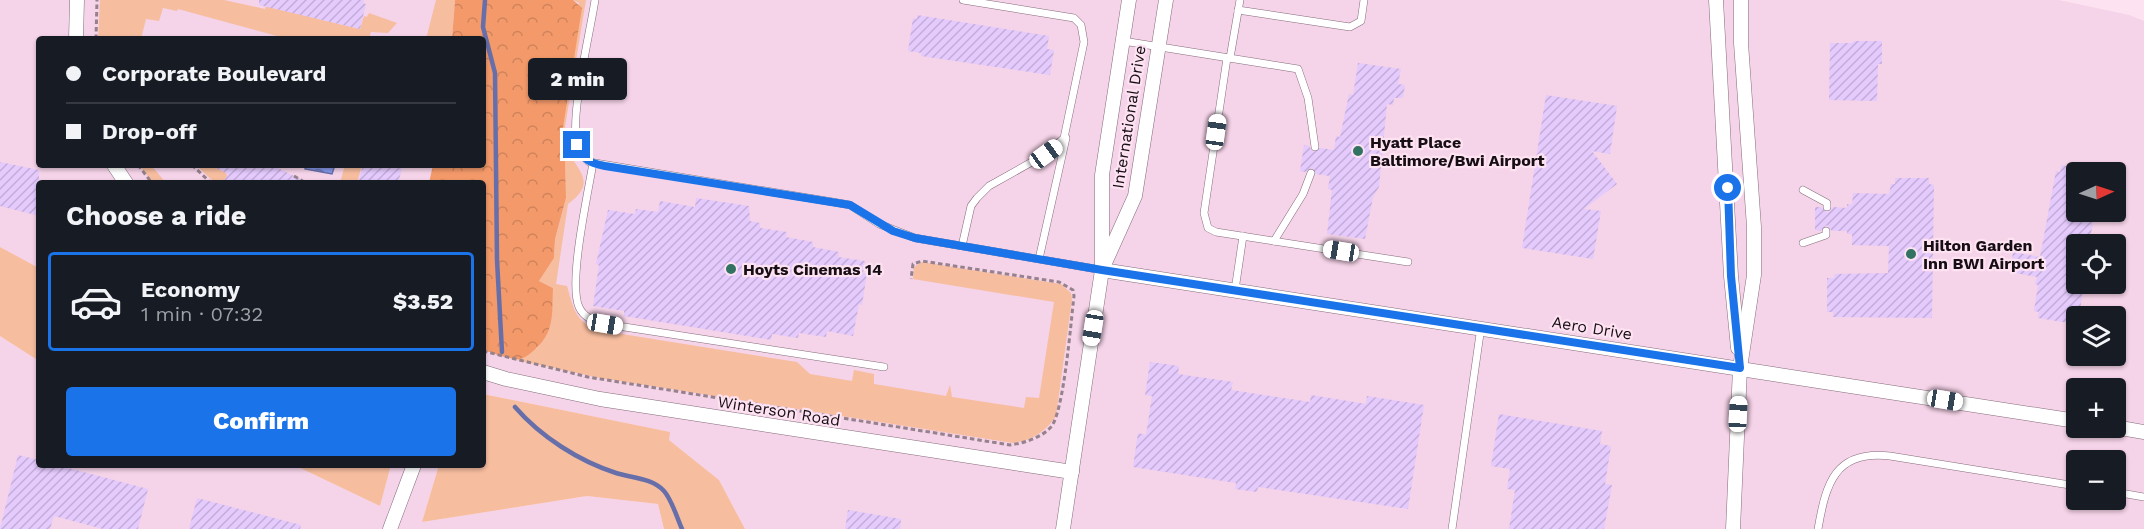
<!DOCTYPE html>
<meta charset="utf-8">
<style>
:root{--surface:#171b24;--page:#242831;--text:#f1f3f6;--muted:#9ea1a6;--line:#363941;--accent:#1a73e8}
body{margin:0;font-family:"Work Sans",sans-serif;background:var(--page);color:var(--text);height:100vh;display:flex;flex-direction:column;font-size:22px;white-space:nowrap}
*{box-sizing:border-box;margin:0}
p{font-size:20px;color:var(--muted)}
.icon{flex:none;width:33px;height:33px;fill:none;stroke:currentColor;stroke-width:2;stroke-linecap:round;stroke-linejoin:round}
.map{position:relative;flex:1;overflow:hidden}
.drawer{position:absolute;left:36px;top:180px;width:450px;height:288px;display:flex;flex-direction:column;background:var(--surface);border-radius:6px;box-shadow:0 2px 4px #0004}
.drawer>*{flex:none}
.guide{position:absolute;left:36px;top:36px;width:450px;height:132px;border-radius:6px;box-shadow:0 2px 4px #0004;display:grid;align-content:center;height:132px;padding:0 30px;background:var(--surface)}
.needle{width:39px;rotate:87deg}
.buttons{position:absolute;left:2066px;top:162px;display:grid;gap:12px}
.buttons a{display:grid;place-items:center;width:60px;height:60px;border-radius:6px;background:var(--surface);box-shadow:0 2px 4px #0004;font-size:30px}
.end{position:absolute;width:27px;height:27px;margin:-14px;border:8px solid #1a73e8;background:#fff;box-shadow:0 0 0 3px #fff}
.from{border-radius:50%}
.bubble{position:absolute;height:42px;border-radius:6px;background:var(--surface);box-shadow:0 2px 4px #0004;font-size:20px;font-weight:800;line-height:42px;text-align:center}
.car{position:absolute;width:18px;height:36px;margin:-18px -9px;border-radius:8px;box-shadow:0 0 4px 2px #0007;background:linear-gradient(#fff 24%,#345 0 40%,#fff 0 76%,#345 0 86%,#fff 0)}
.guide b{display:flex;align-items:center;gap:21px;height:57px;font-size:22px}
.guide b+b{border-top:2px solid var(--line)}
.guide i{width:15px;height:15px;background:var(--text)}
ul{padding:0;list-style:none}
li{display:flex;align-items:center;gap:18px;height:99px;margin:0 12px 9px;padding:0 18px;border:3px solid transparent;border-radius:6px}
li div{flex:1}
li b{display:block;font-size:22px}
li em{font-style:normal;font-weight:800}
li.selected{border-color:var(--accent)}
li>.icon{width:54px;height:54px;stroke-width:1.5}
h2{padding:0 30px;font-size:27px;line-height:72px}
.button{display:flex;gap:12px;margin-top:auto;padding:12px 30px}
.button a{flex:1;height:69px;border-radius:6px;background:var(--accent);color:#fff;font-size:24px;font-weight:800;line-height:69px;text-align:center}
.map>svg:first-child{display:block}
.built{fill:#f5d3e8;fill-rule:evenodd}
.green{fill:#f7bd9f}
.forest{fill:url(#forest-crowns)}
.water{fill:url(#water-waves);stroke:#666faa;stroke-width:1.5}
.lines{fill:none;stroke-linecap:round;stroke-linejoin:round}
.stream{stroke:#666faa;stroke-width:4.5}
.building{fill:url(#building-hatch)}
.lane-casing{stroke:#846c7a;stroke-width:8}
.street-casing{stroke:#846c7a;stroke-width:15}
.path{stroke:#95828d;stroke-width:3;stroke-dasharray:4.5 3;stroke-linecap:butt}
.lane{stroke:#fff;stroke-width:7}
.street{stroke:#fff;stroke-width:14}
.route{stroke:#1a73e8;stroke-width:8}
.poi-dot{fill:#317262;stroke:#fde2f2;stroke-width:2}
.labels{text-anchor:middle;dominant-baseline:central;stroke-width:4.5;stroke-linejoin:round;paint-order:stroke}
.street-label{font-size:16px;fill:#170e14;stroke:#fde2f2}
.poi-label{font-size:16px;font-weight:bold;fill:#170e14;stroke:#fde2f2;text-anchor:start}
</style>
<div class="map">
<svg width="2144" height="529" viewBox="0 0 2144 529">
<defs>
<pattern id="forest-crowns" width="20" height="18" patternUnits="userSpaceOnUse" patternTransform="scale(1.5)"><rect width="20" height="18" fill="#f3996a"/><path d="M2 6a3 3 0 1 1 6 0M12 15a3 3 0 1 1 6 0" fill="none" stroke="#d0835b"/></pattern>
<pattern id="water-waves" width="16" height="10" patternUnits="userSpaceOnUse" patternTransform="scale(1.5)"><rect width="16" height="10" fill="#8898eb"/><path d="M0 5q4-4 8 0t8 0" fill="none" stroke="#6e7abd"/></pattern>
<pattern id="building-hatch" width="6" height="6" patternUnits="userSpaceOnUse" patternTransform="scale(1.5)"><rect width="6" height="6" fill="#e4cafd"/><path d="M-1 1l2-2M0 6l6-6M5 7l2-2" fill="none" stroke="#c3acd8"/></pattern>
</defs>
<rect width="100%" height="100%" fill="#fde2f2"/>
<!-- built -->
<g class="built">
<path d="M0,0H479L468,39H39V165H473L471,183H39V268L0,247Z"/>
<path d="M503,0H2059L2129,15L2144,21V529H745L719,480L669,440V432L483,394V347L552,369ZM2076,172H2115V212H2076ZM2076,244H2115V284H2076ZM2076,316H2115V356H2076ZM2076,388H2115V428H2076ZM2076,460H2115V500H2076Z"/>
<path d="M0,336L39,361V465H294L380,506L391,465H439L422,522L587,496L658,504L664,529H0Z"/>
</g>
<!-- green -->
<g class="green">
<path d="M100,0H224L265,9L266,6L360,29L364,16L367,17L369,13L397,23L388,33L371,32L369,39H288L178,9L177,11L163,8L159,21L146,19L141,39H98Z"/>
<path d="M436,0H455L452,39H426Z"/>
<path d="M479,0L536,349C553,333 552,310 553,288L539,281L554,258L555,239L566,198L565,158L561,140L579,3L573,0H586L564,133C565,167 605,177 568,204L556,284L567,286C573,307 575,321 597,330L797,362L810,374L852,381L854,370L874,374V384L946,396L950,385L952,397L1024,408L1026,397L1039,398L1054,302L913,279L914,267L922,262L1061,284L1071,293L1072,299L1056,416C1046,432 1030,441 1013,443L600,378L516,360L519,359L483,183V39H468Z"/>
<path d="M139,165H151L166,183H153Z"/>
<path d="M196,165H224L229,183H215Z"/>
<path d="M345,165H362L357,183H340Z"/>
<path d="M0,247L39,268V361L0,336Z"/>
<path d="M483,394L670,432L669,440L719,480L745,529H664L658,504L587,496L422,522L439,465H483Z"/>
<path d="M294,465H391L380,506Z"/>
</g>
<!-- forest -->
<path class="forest" d="M455,0H573L582,8L561,140L565,158L566,198L555,239L554,258L539,281L553,288C552,314 555,334 532,352C527,356 522,360 515,359C505,358 493,353 483,350V183H429L433,165H483V39H452Z"/>
<!-- water -->
<path class="water" d="M306,165H335L332,174L305,169Z"/>
<g class="lines">
<!-- stream -->
<g class="stream">
<path d="M485,0L483,27L495,73L497,260L502,352"/>
<path d="M515,407C541,437 579,461 616,473C632,478 652,478 664,491C672,500 677,518 682,529"/>
</g>
</g>
<!-- building -->
<g class="building">
<path d="M259,0H364L363,3L366,4L360,29L259,5Z"/>
<path d="M917,15L1049,36L1047,49L1054,50L1050,75L921,56V53L908,51L913,18L917,19Z"/>
<path d="M1853,41H1882V64H1878L1877,101L1829,100L1830,43H1853Z"/>
<path d="M1358,63L1401,69L1398,84L1405,85L1403,98H1394L1393,105L1387,104L1379,187L1373,197L1365,239L1327,234L1332,190L1328,189L1330,176L1316,174L1312,168L1305,172L1300,171L1304,145L1309,146L1313,152L1320,148L1334,150L1336,136L1340,137L1349,94L1353,95Z"/>
<path d="M1546,95L1617,106L1610,154L1592,151L1617,184L1584,209L1601,211L1593,259L1522,248Z"/>
<path d="M0,162L39,170V216L0,206Z"/>
<path d="M210,165H272L308,183H223L228,174Z"/>
<path d="M363,165H403L398,183H358Z"/>
<path d="M2061,165L2076,168V212H2095L2089,244H2076V284H2084L2079,316L2070,317L2069,323L2038,318L2039,312L2034,311L2038,285L2035,284L2037,277L2010,272L2013,252L2040,257L2056,171L2060,172Z"/>
<path d="M1895,178H1929V184L1934,185L1932,318L1833,317V312H1827V278H1834V274L1888,273L1889,246L1852,245V234H1847V231H1832L1827,225L1820,231L1815,230V207H1821L1828,213L1833,207L1847,208V204L1852,205L1853,193L1889,194L1891,184H1895Z"/>
<path d="M696,198L749,206L750,221L760,223V228L787,232L786,237L813,242V247L839,252L838,257L865,261L863,273H867L862,305L859,304L853,336L827,331L826,337L799,333L798,338L772,334L771,340L624,316V311L593,306L599,265L596,264L608,210L635,214L636,209L658,212L660,201L695,207Z"/>
<path d="M1150,362L1179,366L1178,374L1233,382L1231,390L1310,402L1311,395L1366,404L1367,396L1424,405L1408,509L1258,487L1257,492L1235,489L1236,483L1133,467L1138,433L1146,435L1152,396L1145,395Z"/>
<path d="M1499,414L1602,431L1600,444L1611,446L1605,484L1612,485L1604,529H1509L1515,490L1507,489L1510,469L1491,466Z"/>
<path d="M18,455L39,460V465H57L148,489L138,529H103L54,516L50,529H0Z"/>
<path d="M197,498L301,525L300,529H189Z"/>
<path d="M848,510L901,519L900,529H845Z"/>
</g>
<g class="lines">
<defs>
<g id="lane">
<path d="M595,0C590,33 570,115 577,143C578,152 583,156 589,162L833,202L850,205L879,224L915,238L1102,270"/>
<path d="M1238,10L1350,27L1361,21L1364,0"/>
<path d="M1123,41L1298,69L1308,98L1315,147"/>
<path d="M1227,58L1204,213L1208,228L1216,232L1408,262"/>
<path d="M1230,58L1240,0"/>
<path d="M593,163C588,193 568,283 579,307C584,318 594,321 605,324L884,367"/>
<path d="M1803,190L1827,203V207"/>
<path d="M1274,241L1303,194L1311,173"/>
<path d="M1803,243L1826,235V231"/>
<path d="M962,246L971,206L977,198L989,186L1046,154L1064,138L1084,42L1081,25L1074,18L963,0"/>
<path d="M1039,259L1066,138"/>
<path d="M1235,290L1243,236"/>
<path d="M2115,492L2144,497"/>
<path d="M1452,529L1481,327"/>
<path d="M1818,529C1826,483 1835,450 1890,456L2076,486"/>
</g>
<g id="street">
<path d="M1716,0L1731,276L1738,348"/>
<path d="M76,39L77,0"/>
<path d="M114,165L126,183"/>
<path d="M1104,265L1135,196L1166,0"/>
<path d="M1102,270L2076,421"/>
<path d="M483,372L506,379L600,399L1072,472"/>
<path d="M2115,427L2144,432"/>
<path d="M390,529L414,465"/>
<path d="M1063,529L1102,270V175L1129,0"/>
<path d="M1733,529L1740,368L1754,275V227L1741,43V0"/>
</g>
</defs>
<!-- lane casing -->
<use href="#lane" class="lane-casing"/>
<!-- street casing -->
<use href="#street" class="street-casing"/>
<!-- path -->
<g class="path">
<path d="M96,39L97,0"/>
<path d="M187,39V37"/>
<path d="M138,165L152,183"/>
<path d="M192,165L211,183"/>
<path d="M279,166L280,165"/>
<path d="M294,176L306,183"/>
<path d="M483,351L588,377L1010,445C1024,443 1041,438 1051,427C1064,412 1071,320 1074,296L1073,290L1059,282L922,261L913,264L911,279"/>
</g>
<!-- lane -->
<use href="#lane" class="lane"/>
<!-- street -->
<use href="#street" class="street"/>
</g>
<g class="lines">
<!-- route -->
<path class="route" d="M577,145C583,160 590,163 605,166L850,205L893,231L915,238L1102,270L1740,368L1731,276L1728,188"/>
</g>
<!-- markers -->
<g class="poi-dot">
<circle cx="1358" cy="151" r="6"/>
<circle cx="1911" cy="254" r="6"/>
<circle cx="731" cy="269" r="6"/>
</g>
<g class="labels">
<!-- street labels -->
<g class="street-label">
<text transform="translate(1129 117) rotate(-81)">International Drive</text>
<text transform="translate(1592 328) rotate(9)">Aero Drive</text>
<text transform="translate(779 411) rotate(9)">Winterson Road</text>
</g>
<!-- poi labels -->
<g class="poi-label">
<text x="1370" y="142">Hyatt Place<tspan x="1370" dy="18">Baltimore/Bwi Airport</tspan></text>
<text x="1923" y="245">Hilton Garden<tspan x="1923" dy="18">Inn BWI Airport</tspan></text>
<text x="743" y="269">Hoyts Cinemas 14</text>
</g>
</g>
</svg>
<div class="buttons">
<a><svg class="needle" viewBox="-14 -14 28 28"><path d="M0-13l5 13h-10z" fill="#e53935"/><path d="M0 13l5-13h-10z" fill="#9ea1a6"/></svg></a>
<a><svg class="icon" aria-label="locate" viewBox="0 0 24 24"><circle cx="12" cy="12" r="6"/><path d="M12 2v4M12 18v4M2 12h4M18 12h4"/></svg></a>
<a><svg class="icon" aria-label="layers" viewBox="0 0 24 24"><path d="M12 4l9 5-9 5-9-5zM3 14l9 5 9-5"/></svg></a>
<a>+</a>
<a>−</a>
</div>
<i class="end from" style="left:1728px;top:188px"></i>
<i class="end" style="left:577px;top:145px"></i>
<div class="bubble" style="left:528px;top:58px;width:99px">2 min</div>
<i class="car" style="left:1216px;top:132px;rotate:8deg"></i>
<i class="car" style="left:1046px;top:154px;rotate:54deg"></i>
<i class="car" style="left:1341px;top:251px;rotate:279deg"></i>
<i class="car" style="left:605px;top:324px;rotate:99deg"></i>
<i class="car" style="left:1093px;top:328px;rotate:189deg"></i>
<i class="car" style="left:1945px;top:400px;rotate:99deg"></i>
<i class="car" style="left:1738px;top:414px;rotate:3deg"></i>
<div class="guide">
<b><i class="from"></i>Corporate Boulevard</b>
<b><i></i>Drop-off</b>
</div>
<section class="drawer">
<h2>Choose a ride</h2>
<ul>
<li class="selected"><svg class="icon" aria-label="car" viewBox="0 0 24 24"><path d="M5 17H2v-5l4-1 3-4h7l3 4 3 1v5h-3M9 17h6M6 11h13"/><circle cx="7" cy="17" r="2"/><circle cx="17" cy="17" r="2"/></svg><div><b>Economy</b><p>1 min · 07:32</p></div><em>$3.52</em></li>
</ul>
<div class="button"><a>Confirm</a></div>
</section>
</div>
